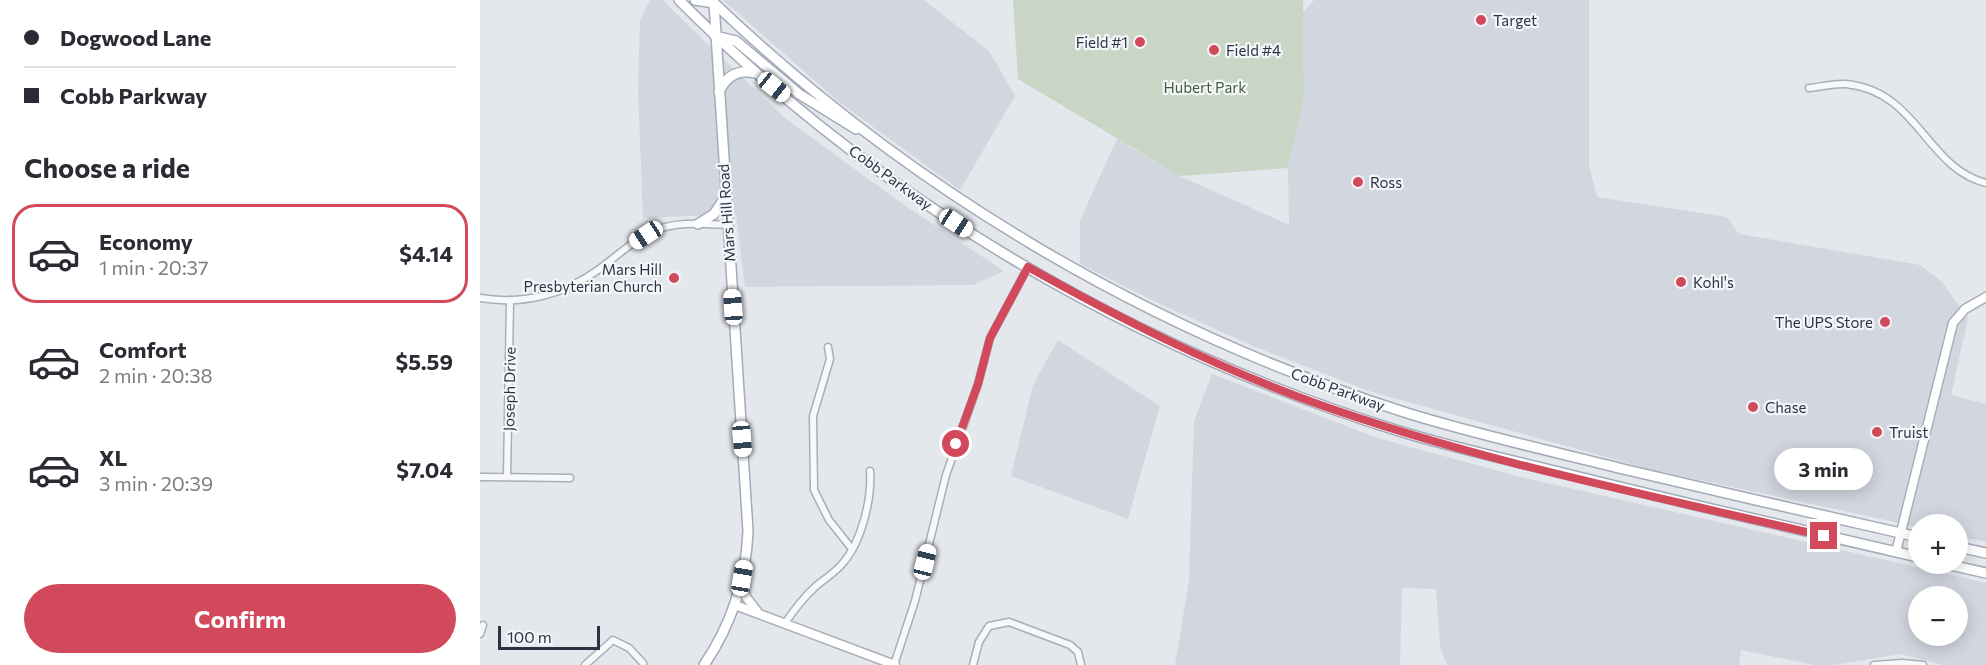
<!DOCTYPE html>
<meta charset="utf-8">
<style>
:root{--surface:#fff;--page:#f7f7f7;--text:#2b2b33;--muted:#7c7c81;--line:#e1e1e2;--accent:#d1495b}
body{margin:0;font-family:Commissioner,sans-serif;background:var(--page);color:var(--text);height:100vh;display:flex;flex-direction:column;font-size:22px;white-space:nowrap}
*{box-sizing:border-box;margin:0}
p{font-size:20px;color:var(--muted)}
.icon{flex:none;width:33px;height:33px;fill:none;stroke:currentColor;stroke-width:2;stroke-linecap:round;stroke-linejoin:round}
.map{position:relative;flex:1;overflow:hidden}
.panel{display:flex;flex-direction:column;background:var(--surface);width:480px}
.panel>*{flex:none}
.hud{display:grid;align-content:center;height:132px;padding:0 24px;background:var(--surface)}
.tools{position:absolute;left:1428px;top:514px;display:grid;gap:12px}
.tools a{display:grid;place-items:center;width:60px;height:60px;border-radius:50%;background:var(--surface);box-shadow:0 3px 15px #0003;font-size:30px}
.scale{position:absolute;left:18px;bottom:15px;width:102px;box-sizing:border-box;padding-left:6px;border:3px solid #2b3445;border-top:0;font-size:16px;line-height:21px;white-space:nowrap;color:#2b3445;-webkit-text-stroke:4px #f4f6f9;paint-order:stroke}
.end{position:absolute;width:27px;height:27px;margin:-14px;border:8px solid #d1495b;background:#fff;box-shadow:0 0 0 3px #fff}
.from{border-radius:50%}
.bubble{position:absolute;height:42px;border-radius:21px;background:var(--surface);box-shadow:0 3px 15px #0003;font-size:20px;font-weight:700;line-height:42px;text-align:center}
.car{position:absolute;width:18px;height:36px;margin:-18px -9px;border-radius:8px;box-shadow:0 0 4px 2px #0007;background:linear-gradient(#fff 24%,#345 0 40%,#fff 0 76%,#345 0 86%,#fff 0)}
.hud b{display:flex;align-items:center;gap:21px;height:57px;font-size:22px}
.hud b+b{border-top:2px solid var(--line)}
.hud i{width:15px;height:15px;background:var(--text)}
ul{padding:0;list-style:none}
li{display:flex;align-items:center;gap:18px;height:99px;margin:0 12px 9px;padding:0 12px;border:3px solid transparent;border-radius:24px}
li div{flex:1}
li b{display:block;font-size:22px}
li em{font-style:normal;font-weight:700}
li.selected{border-color:var(--accent)}
li>.icon{width:54px;height:54px;stroke-width:1.5}
h2{padding:0 24px;font-size:27px;line-height:72px}
.action{display:flex;gap:12px;margin-top:auto;padding:12px 24px}
.action a{flex:1;height:69px;border-radius:36px;background:var(--accent);color:#fff;font-size:24px;font-weight:700;line-height:69px;text-align:center}
main{display:flex;flex:1;min-height:0}
.map>svg:first-child{display:block}
.built{fill:#d2d6de;fill-rule:evenodd}
.green{fill:#c9d6c5}
.lines{fill:none;stroke-linecap:round;stroke-linejoin:round}
.street-casing{stroke:#a9aeb7;stroke-width:9}
.secondary-casing{stroke:#a9aeb7;stroke-width:11}
.primary-casing{stroke:#a3abb8;stroke-width:12}
.street{stroke:#f7f8fa;stroke-width:6}
.secondary{stroke:#fff;stroke-width:8}
.primary{stroke:#fff;stroke-width:9}
.route{stroke:#d1495b;stroke-width:8}
.poi-dot{fill:#d1495b;stroke:#f4f6f9;stroke-width:2}
.labels{text-anchor:middle;dominant-baseline:central;stroke-width:4.5;stroke-linejoin:round;paint-order:stroke}
.poi-label{font-size:15px;fill:#2b3445;stroke:#f4f6f9;text-anchor:start}
.park-label{font-size:15px;fill:#3f6138;stroke:#f4f6f9}
.street-label{font-size:15px;fill:#2b3445;stroke:#f4f6f9}
</style>
<main>
<section class="panel">
<div class="hud">
<b><i class="from"></i>Dogwood Lane</b>
<b><i></i>Cobb Parkway</b>
</div>
<h2>Choose a ride</h2>
<ul>
<li class="selected"><svg class="icon" aria-label="car" viewBox="0 0 24 24"><path d="M5 17H2v-5l4-1 3-4h7l3 4 3 1v5h-3M9 17h6M6 11h13"/><circle cx="7" cy="17" r="2"/><circle cx="17" cy="17" r="2"/></svg><div><b>Economy</b><p>1 min · 20:37</p></div><em>$4.14</em></li>
<li><svg class="icon" aria-label="car" viewBox="0 0 24 24"><path d="M5 17H2v-5l4-1 3-4h7l3 4 3 1v5h-3M9 17h6M6 11h13"/><circle cx="7" cy="17" r="2"/><circle cx="17" cy="17" r="2"/></svg><div><b>Comfort</b><p>2 min · 20:38</p></div><em>$5.59</em></li>
<li><svg class="icon" aria-label="car" viewBox="0 0 24 24"><path d="M5 17H2v-5l4-1 3-4h7l3 4 3 1v5h-3M9 17h6M6 11h13"/><circle cx="7" cy="17" r="2"/><circle cx="17" cy="17" r="2"/></svg><div><b>XL</b><p>3 min · 20:39</p></div><em>$7.04</em></li>
</ul>
<div class="action"><a>Confirm</a></div>
</section>
<div class="map">
<svg width="1506" height="665" viewBox="0 0 1506 665">
<rect width="100%" height="100%" fill="#e4e7ec"/>
<!-- built -->
<g class="built">
<path d="M170,0H182L306,119L424,205L524,271L493,285L265,287L256,214L163,218L158,90L160,20Z"/>
<path d="M243,0H444L509,51L535,96L480,190L359,102Z"/>
<path d="M834,0H1109V165L1117,197L1247,217L1259,234L1440,265L1462,282L1488,318L1471,395L1506,404V542L1478,536V525L1438,527L1169,469L892,392L775,347L676,302L600,264V220L637,139L700,176L809,225L808,168L824,97L823,12Z"/>
<path d="M578,340L680,406L648,519L531,476L553,385Z"/>
<path d="M732,374L897,438L1041,477L1506,583V665H1463L1421,654L1354,665H1334L1261,650L1259,665H967L960,647L956,589L922,588L920,665H695L709,580L714,421ZM1438,597H1478V636H1438Z"/>
</g>
<!-- green -->
<path class="green" d="M533,0H823L824,97L808,168L700,176L538,79Z"/>
<g class="lines">
<defs>
<g id="street">
<path d="M1329,88C1341,87 1354,83 1366,84C1438,91 1446,168 1506,183"/>
<path d="M0,298C42,305 83,295 118,270C136,257 153,240 174,231C196,221 224,224 247,225"/>
<path d="M348,347L350,359L333,416L334,490L349,520L372,549"/>
<path d="M0,477L90,478"/>
<path d="M27,477L30,300"/>
<path d="M305,623C314,610 323,598 335,587C344,579 355,573 363,563C382,541 392,498 390,471"/>
<path d="M0,634L3,625"/>
<path d="M105,665L133,640L149,648L163,663"/>
<path d="M414,665L435,601L466,475L498,384L510,338L548,267"/>
<path d="M493,665L499,642L509,626L529,622L590,645L598,652L601,665"/>
<path d="M1394,665L1422,663L1443,665"/>
</g>
<g id="secondary">
<path d="M1416,552L1473,323L1485,309L1506,297"/>
<path d="M262,581L266,597L277,611"/>
<path d="M255,605L415,665"/>
</g>
<g id="primary">
<path d="M199,0C397,199 651,348 919,431C974,448 1031,460 1087,474C1204,503 1321,530 1438,557"/>
<path d="M215,0L234,3"/>
<path d="M231,0C427,188 668,331 927,413C998,435 1071,451 1143,469C1241,492 1340,515 1438,537"/>
<path d="M235,36L256,41L319,94L376,129"/>
<path d="M239,92C246,76 258,69 275,73"/>
<path d="M218,224L234,214L244,199"/>
<path d="M1478,547L1506,553"/>
<path d="M1466,564L1506,573"/>
<path d="M224,665C252,624 266,580 268,531L234,3"/>
</g>
</defs>
<!-- street casing -->
<use href="#street" class="street-casing"/>
<!-- secondary casing -->
<use href="#secondary" class="secondary-casing"/>
<!-- primary casing -->
<use href="#primary" class="primary-casing"/>
<!-- street -->
<use href="#street" class="street"/>
<!-- secondary -->
<use href="#secondary" class="secondary"/>
<!-- primary -->
<use href="#primary" class="primary"/>
</g>
<g class="lines">
<!-- route -->
<path class="route" d="M476,444L498,384L510,338L548,267C641,319 735,367 835,403C1000,462 1174,496 1344,536"/>
</g>
<!-- markers -->
<g class="poi-dot">
<circle cx="1001" cy="20" r="6"/>
<circle cx="660" cy="42" r="6"/>
<circle cx="734" cy="50" r="6"/>
<circle cx="878" cy="182" r="6"/>
<circle cx="194" cy="278" r="6"/>
<circle cx="1201" cy="282" r="6"/>
<circle cx="1405" cy="322" r="6"/>
<circle cx="1273" cy="407" r="6"/>
<circle cx="1397" cy="432" r="6"/>
</g>
<g class="labels">
<!-- poi labels -->
<g class="poi-label">
<text x="1013" y="20">Target</text>
<text x="648" y="42" text-anchor="end">Field #1</text>
<text x="746" y="50">Field #4</text>
<text x="890" y="182">Ross</text>
<text x="182" y="269" text-anchor="end">Mars Hill<tspan x="182" dy="17">Presbyterian Church</tspan></text>
<text x="1213" y="282">Kohl's</text>
<text x="1393" y="322" text-anchor="end">The UPS Store</text>
<text x="1285" y="407">Chase</text>
<text x="1409" y="432">Truist</text>
</g>
<!-- park labels -->
<g class="park-label">
<text x="725" y="87">Hubert Park</text>
</g>
<!-- street labels -->
<g class="street-label">
<text transform="translate(411 177) rotate(36)">Cobb Parkway</text>
<text transform="translate(246 213) rotate(-94)">Mars Hill Road</text>
<text transform="translate(29 389) rotate(-89)">Joseph Drive</text>
<text transform="translate(858 389) rotate(20)">Cobb Parkway</text>
</g>
</g>
</svg>
<div class="tools">
<a>+</a>
<a>−</a>
</div>
<div class="scale">100 m</div>
<i class="end from" style="left:476px;top:444px"></i>
<i class="end" style="left:1344px;top:536px"></i>
<div class="bubble" style="left:1294px;top:448px;width:99px">3 min</div>
<i class="car" style="left:294px;top:87px;rotate:129deg"></i>
<i class="car" style="left:476px;top:223px;rotate:123deg"></i>
<i class="car" style="left:166px;top:235px;rotate:237deg"></i>
<i class="car" style="left:253px;top:307px;rotate:356deg"></i>
<i class="car" style="left:262px;top:439px;rotate:175deg"></i>
<i class="car" style="left:445px;top:562px;rotate:14deg"></i>
<i class="car" style="left:262px;top:578px;rotate:10deg"></i>
</div>
</main>
